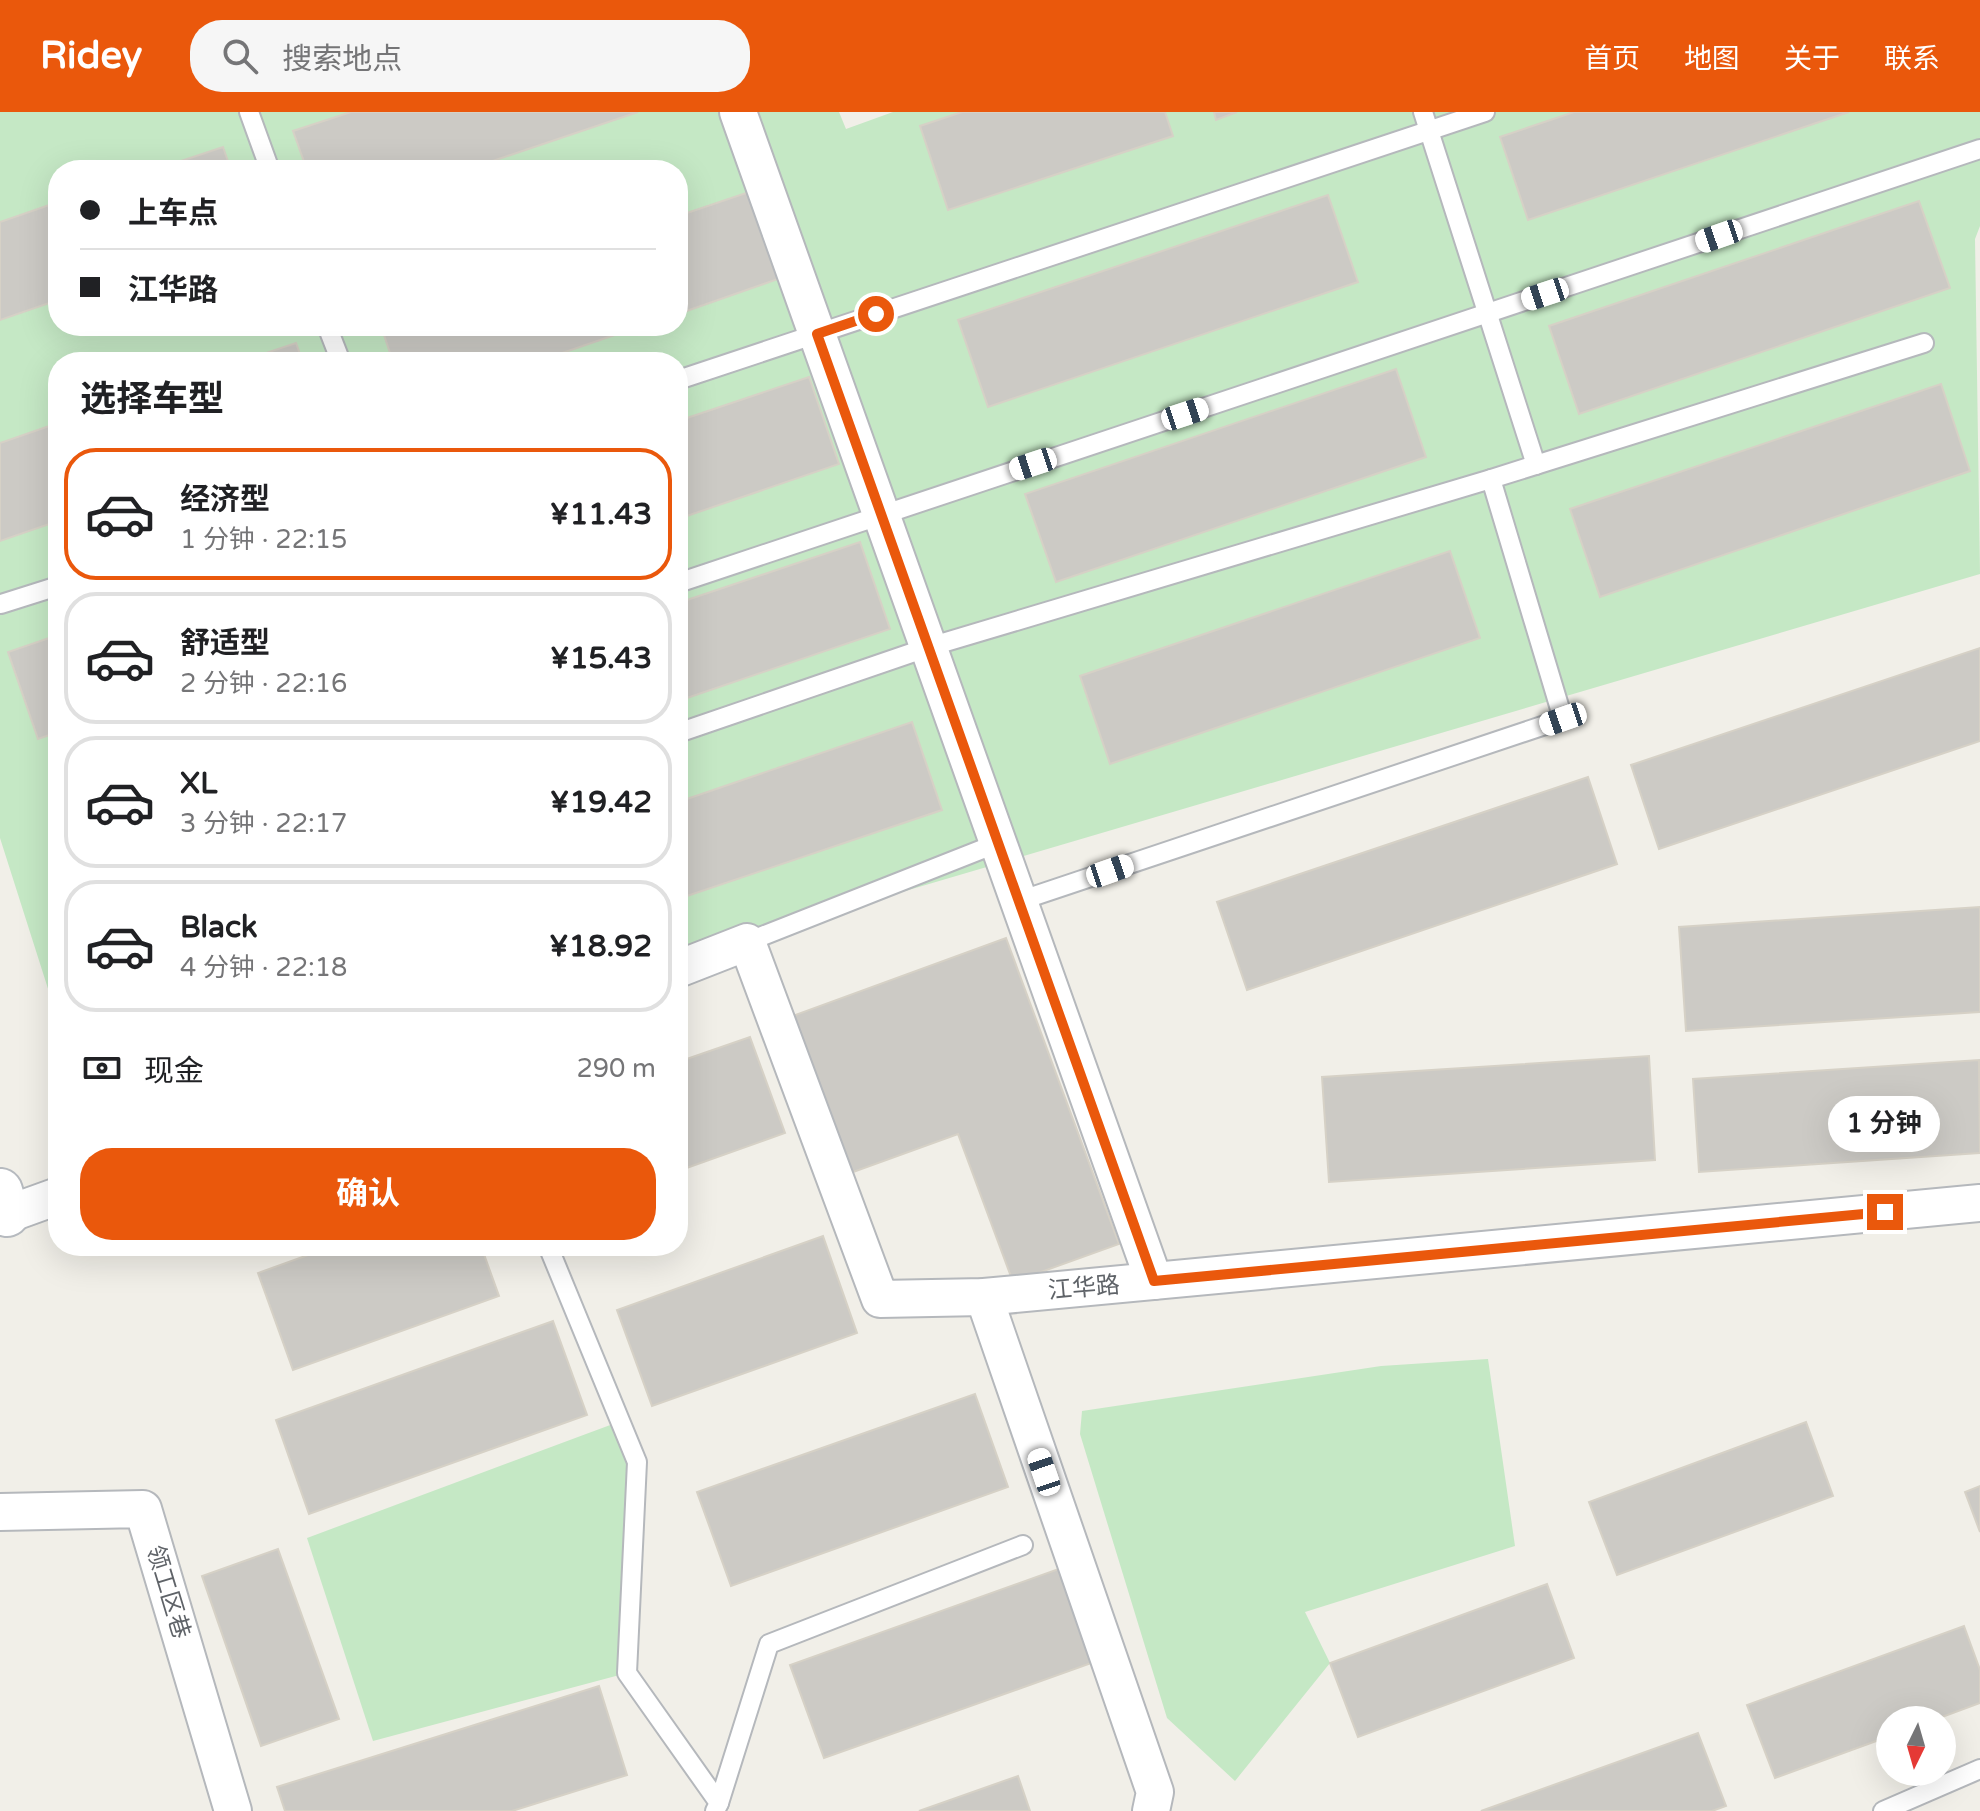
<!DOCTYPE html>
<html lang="zh">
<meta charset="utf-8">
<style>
:root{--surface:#fff;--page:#f6f6f6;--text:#202124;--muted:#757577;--line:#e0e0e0;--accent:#ea580c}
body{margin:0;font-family:"Varela Round","Noto Sans SC",sans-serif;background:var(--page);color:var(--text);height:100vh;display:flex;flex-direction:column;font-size:30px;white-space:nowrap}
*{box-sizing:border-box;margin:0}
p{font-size:26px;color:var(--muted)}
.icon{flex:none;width:44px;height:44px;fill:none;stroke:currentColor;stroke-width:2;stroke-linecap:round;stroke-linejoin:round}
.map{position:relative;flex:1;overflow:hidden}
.side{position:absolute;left:48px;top:240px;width:640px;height:904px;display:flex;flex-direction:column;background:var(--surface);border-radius:32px;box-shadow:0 8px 32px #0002}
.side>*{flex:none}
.top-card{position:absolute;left:48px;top:48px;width:640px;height:176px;border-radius:32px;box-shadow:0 8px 32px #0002;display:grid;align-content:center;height:176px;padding:0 32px;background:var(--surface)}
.needle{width:52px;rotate:185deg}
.fabs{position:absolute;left:1876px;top:1594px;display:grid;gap:16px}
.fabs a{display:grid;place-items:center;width:80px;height:80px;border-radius:50%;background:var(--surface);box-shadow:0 8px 32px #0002;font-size:40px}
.end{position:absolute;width:36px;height:36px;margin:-18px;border:10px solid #ea580c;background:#fff;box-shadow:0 0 0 4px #fff}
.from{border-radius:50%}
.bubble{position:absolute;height:56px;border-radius:28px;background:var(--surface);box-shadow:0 8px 32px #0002;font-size:26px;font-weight:700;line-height:56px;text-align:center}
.car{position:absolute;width:24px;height:48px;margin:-24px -12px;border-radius:10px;box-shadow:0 0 6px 2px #0007;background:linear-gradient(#fff 24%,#345 0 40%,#fff 0 76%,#345 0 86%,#fff 0)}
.top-card b{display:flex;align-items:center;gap:28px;height:76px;font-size:30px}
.top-card b+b{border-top:2px solid var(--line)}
.top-card i{width:20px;height:20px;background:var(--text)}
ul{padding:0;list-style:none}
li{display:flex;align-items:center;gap:24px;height:132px;margin:0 16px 12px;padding:0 16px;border:4px solid var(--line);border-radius:32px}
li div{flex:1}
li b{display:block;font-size:30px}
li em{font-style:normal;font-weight:700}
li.active{border-color:var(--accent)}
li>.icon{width:72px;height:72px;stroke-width:1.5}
h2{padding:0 32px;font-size:36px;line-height:96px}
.pay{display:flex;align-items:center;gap:20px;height:88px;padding:0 32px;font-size:30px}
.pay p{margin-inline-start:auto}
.action{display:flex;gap:16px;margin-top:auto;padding:16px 32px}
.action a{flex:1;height:92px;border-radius:32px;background:var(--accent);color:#fff;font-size:32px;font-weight:700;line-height:92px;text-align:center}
header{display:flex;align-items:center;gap:48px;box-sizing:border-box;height:112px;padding:0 40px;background:var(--accent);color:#fff}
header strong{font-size:38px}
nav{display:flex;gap:44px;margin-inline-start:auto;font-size:28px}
.search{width:560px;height:72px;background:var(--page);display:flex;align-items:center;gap:20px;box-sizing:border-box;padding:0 28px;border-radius:32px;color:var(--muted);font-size:30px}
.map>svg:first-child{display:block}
.green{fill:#c5e8c5;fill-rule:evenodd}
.building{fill:#cccac5;stroke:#d6d1c6;stroke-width:2}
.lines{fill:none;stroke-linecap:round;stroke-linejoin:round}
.lane-casing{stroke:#b5b8bc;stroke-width:22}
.street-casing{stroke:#b5b8bc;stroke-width:40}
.secondary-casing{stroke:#b6babf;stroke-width:48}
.lane{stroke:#fff;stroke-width:18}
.street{stroke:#fff;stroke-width:36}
.secondary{stroke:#fff;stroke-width:44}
.route{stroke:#ea580c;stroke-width:10}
.labels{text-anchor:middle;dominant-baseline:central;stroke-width:6;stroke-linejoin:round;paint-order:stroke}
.street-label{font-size:24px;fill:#5f6368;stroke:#fff}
</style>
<header>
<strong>Ridey</strong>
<div class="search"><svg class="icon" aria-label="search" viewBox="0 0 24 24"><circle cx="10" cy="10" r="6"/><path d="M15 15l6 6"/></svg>搜索地点</div>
<nav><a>首页</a><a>地图</a><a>关于</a><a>联系</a></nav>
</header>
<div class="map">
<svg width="1980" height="1699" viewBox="0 0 1980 1699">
<rect width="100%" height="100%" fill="#f1efe8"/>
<!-- green -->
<g class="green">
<path d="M0,0H839L846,17L893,0H1980V114L1975,127L1980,462L678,846V250H58V894L50,883L0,726ZM58,58H678V214H58Z"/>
<path d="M1488,1247L1515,1434L1305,1500L1330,1551L1235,1669L1167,1606L1080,1322L1082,1299L1381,1254Z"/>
<path d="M621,1309L637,1350L627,1561L373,1629L307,1426Z"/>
</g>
<!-- building -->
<g class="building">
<path d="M351,0H638L466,58H307L293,19Z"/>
<path d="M962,0H1165L1173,24L948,98L920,14Z"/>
<path d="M1214,0H1237L1216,8Z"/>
<path d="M1574,0H1849L1528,108L1500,25Z"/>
<path d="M223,35L231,58H154Z"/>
<path d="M749,80L778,167L678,202V104Z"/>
<path d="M1328,83L1358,170L988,295L958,208Z"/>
<path d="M1919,89L1950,176L1579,302L1549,214Z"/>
<path d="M58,90V188L0,208V110Z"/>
<path d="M381,214H641L536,250H393Z"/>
<path d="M296,231L303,250H239Z"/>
<path d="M1396,257L1426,345L1056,470L1025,382Z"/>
<path d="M809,265L839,352L678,407V309Z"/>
<path d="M1941,272L1970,359L1600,485L1570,397Z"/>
<path d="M58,311V409L0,429V331Z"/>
<path d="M860,430L890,517L678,589V491Z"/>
<path d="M1450,439L1480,526L1110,652L1080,564Z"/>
<path d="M58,523V620L38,627L8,540Z"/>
<path d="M1980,536V629L1659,737L1631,653Z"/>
<path d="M912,610L942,698L678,787V690Z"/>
<path d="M1588,665L1617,752L1247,878L1217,790Z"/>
<path d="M1980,795V900L1686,919L1679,815Z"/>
<path d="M1006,826L1119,1132L1013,1170L958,1022L845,1063L787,906Z"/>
<path d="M750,925L785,1021L678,1059V950Z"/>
<path d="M1649,944L1655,1048L1329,1070L1322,965Z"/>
<path d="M1979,948L1980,1041L1699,1060L1693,967Z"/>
<path d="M823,1124L857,1221L652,1294L617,1198Z"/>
<path d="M333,1134H481L499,1184L293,1258L258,1161Z"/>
<path d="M553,1209L587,1303L309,1402L276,1308Z"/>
<path d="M975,1282L1008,1375L731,1474L697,1380Z"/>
<path d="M1806,1310L1833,1384L1617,1463L1589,1390Z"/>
<path d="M1980,1374V1420L1965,1380Z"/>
<path d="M278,1437L339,1607L261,1634L202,1464Z"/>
<path d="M1067,1454L1100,1548L824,1646L790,1553Z"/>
<path d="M1547,1472L1574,1546L1358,1625L1330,1551Z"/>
<path d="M1964,1514L1980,1558V1591L1934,1608H1890V1624L1775,1666L1747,1593Z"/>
<path d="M599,1574L627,1663L512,1699H285L277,1675Z"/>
<path d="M1698,1621L1726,1694L1712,1699H1481Z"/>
<path d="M1018,1664L1030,1699H919Z"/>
</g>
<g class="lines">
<defs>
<g id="lane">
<path d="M249,0L270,58"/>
<path d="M1423,0L1536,353"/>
<path d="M327,214L341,250"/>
<path d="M678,268L1485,0"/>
<path d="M678,471L1980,37"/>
<path d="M1,492L58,474"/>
<path d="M678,621L929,535L1491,367L1924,231"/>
<path d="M1019,789L1563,607L1491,367"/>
<path d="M747,830L998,731"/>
<path d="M548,1134L637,1350L627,1561L719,1691L715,1699"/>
<path d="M719,1691L769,1532L1023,1433"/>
<path d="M1883,1699L1980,1657"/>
</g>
<g id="street">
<path d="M738,0L1154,1169"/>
<path d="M678,857L747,830L880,1187L984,1185L1980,1091"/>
<path d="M0,1105L58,1084"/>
<path d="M984,1185L1155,1680L1151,1699"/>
<path d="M0,1400L143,1397L233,1699"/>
</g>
<path id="secondary" d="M0,1079L7,1102"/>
</defs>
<!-- lane casing -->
<use href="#lane" class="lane-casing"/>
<!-- street casing -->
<use href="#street" class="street-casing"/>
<!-- secondary casing -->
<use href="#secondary" class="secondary-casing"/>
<!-- lane -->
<use href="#lane" class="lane"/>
<!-- street -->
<use href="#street" class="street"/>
<!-- secondary -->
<use href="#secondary" class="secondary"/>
</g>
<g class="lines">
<!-- route -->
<path class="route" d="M876,202L817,222L1154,1169L1885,1100"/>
</g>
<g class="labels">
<!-- street labels -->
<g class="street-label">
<text transform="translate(1084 1176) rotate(-5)">江华路</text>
<text transform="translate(168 1480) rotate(73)">领工区巷</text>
</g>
</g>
</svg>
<div class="fabs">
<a><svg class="needle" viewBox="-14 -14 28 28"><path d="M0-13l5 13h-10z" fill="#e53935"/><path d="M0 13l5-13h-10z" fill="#757577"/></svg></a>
</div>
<i class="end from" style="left:876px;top:202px"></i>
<i class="end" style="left:1885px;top:1100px"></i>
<div class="bubble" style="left:1828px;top:984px;width:112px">1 分钟</div>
<i class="car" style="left:1719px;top:124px;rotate:251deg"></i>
<i class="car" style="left:1545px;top:182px;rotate:252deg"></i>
<i class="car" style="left:1185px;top:302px;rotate:72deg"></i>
<i class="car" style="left:1033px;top:352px;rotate:252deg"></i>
<i class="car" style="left:1563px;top:607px;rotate:251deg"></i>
<i class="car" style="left:1110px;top:759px;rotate:71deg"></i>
<i class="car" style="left:1044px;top:1360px;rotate:341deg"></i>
<div class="top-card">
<b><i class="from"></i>上车点</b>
<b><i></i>江华路</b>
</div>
<section class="side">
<h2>选择车型</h2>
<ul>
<li class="active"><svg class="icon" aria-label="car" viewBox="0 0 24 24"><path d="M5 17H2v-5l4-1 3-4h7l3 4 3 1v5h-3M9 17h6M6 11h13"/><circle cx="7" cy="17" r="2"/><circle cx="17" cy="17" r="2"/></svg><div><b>经济型</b><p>1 分钟 · 22:15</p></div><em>¥11.43</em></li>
<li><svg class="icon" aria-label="car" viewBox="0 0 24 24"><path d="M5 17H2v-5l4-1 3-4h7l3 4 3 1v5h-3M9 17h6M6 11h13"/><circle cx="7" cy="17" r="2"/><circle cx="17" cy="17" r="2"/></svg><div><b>舒适型</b><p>2 分钟 · 22:16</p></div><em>¥15.43</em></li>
<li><svg class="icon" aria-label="car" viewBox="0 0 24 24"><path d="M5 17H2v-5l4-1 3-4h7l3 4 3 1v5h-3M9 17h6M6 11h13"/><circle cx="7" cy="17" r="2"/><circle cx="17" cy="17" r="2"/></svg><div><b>XL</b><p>3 分钟 · 22:17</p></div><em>¥19.42</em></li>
<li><svg class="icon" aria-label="car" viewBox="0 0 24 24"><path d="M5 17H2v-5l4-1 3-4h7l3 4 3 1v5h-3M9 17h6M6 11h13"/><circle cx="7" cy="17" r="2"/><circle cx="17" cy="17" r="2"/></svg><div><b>Black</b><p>4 分钟 · 22:18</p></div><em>¥18.92</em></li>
</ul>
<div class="pay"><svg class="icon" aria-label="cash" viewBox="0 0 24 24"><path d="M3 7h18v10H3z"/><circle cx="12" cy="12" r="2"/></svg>现金<p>290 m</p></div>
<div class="action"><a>确认</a></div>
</section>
</div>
